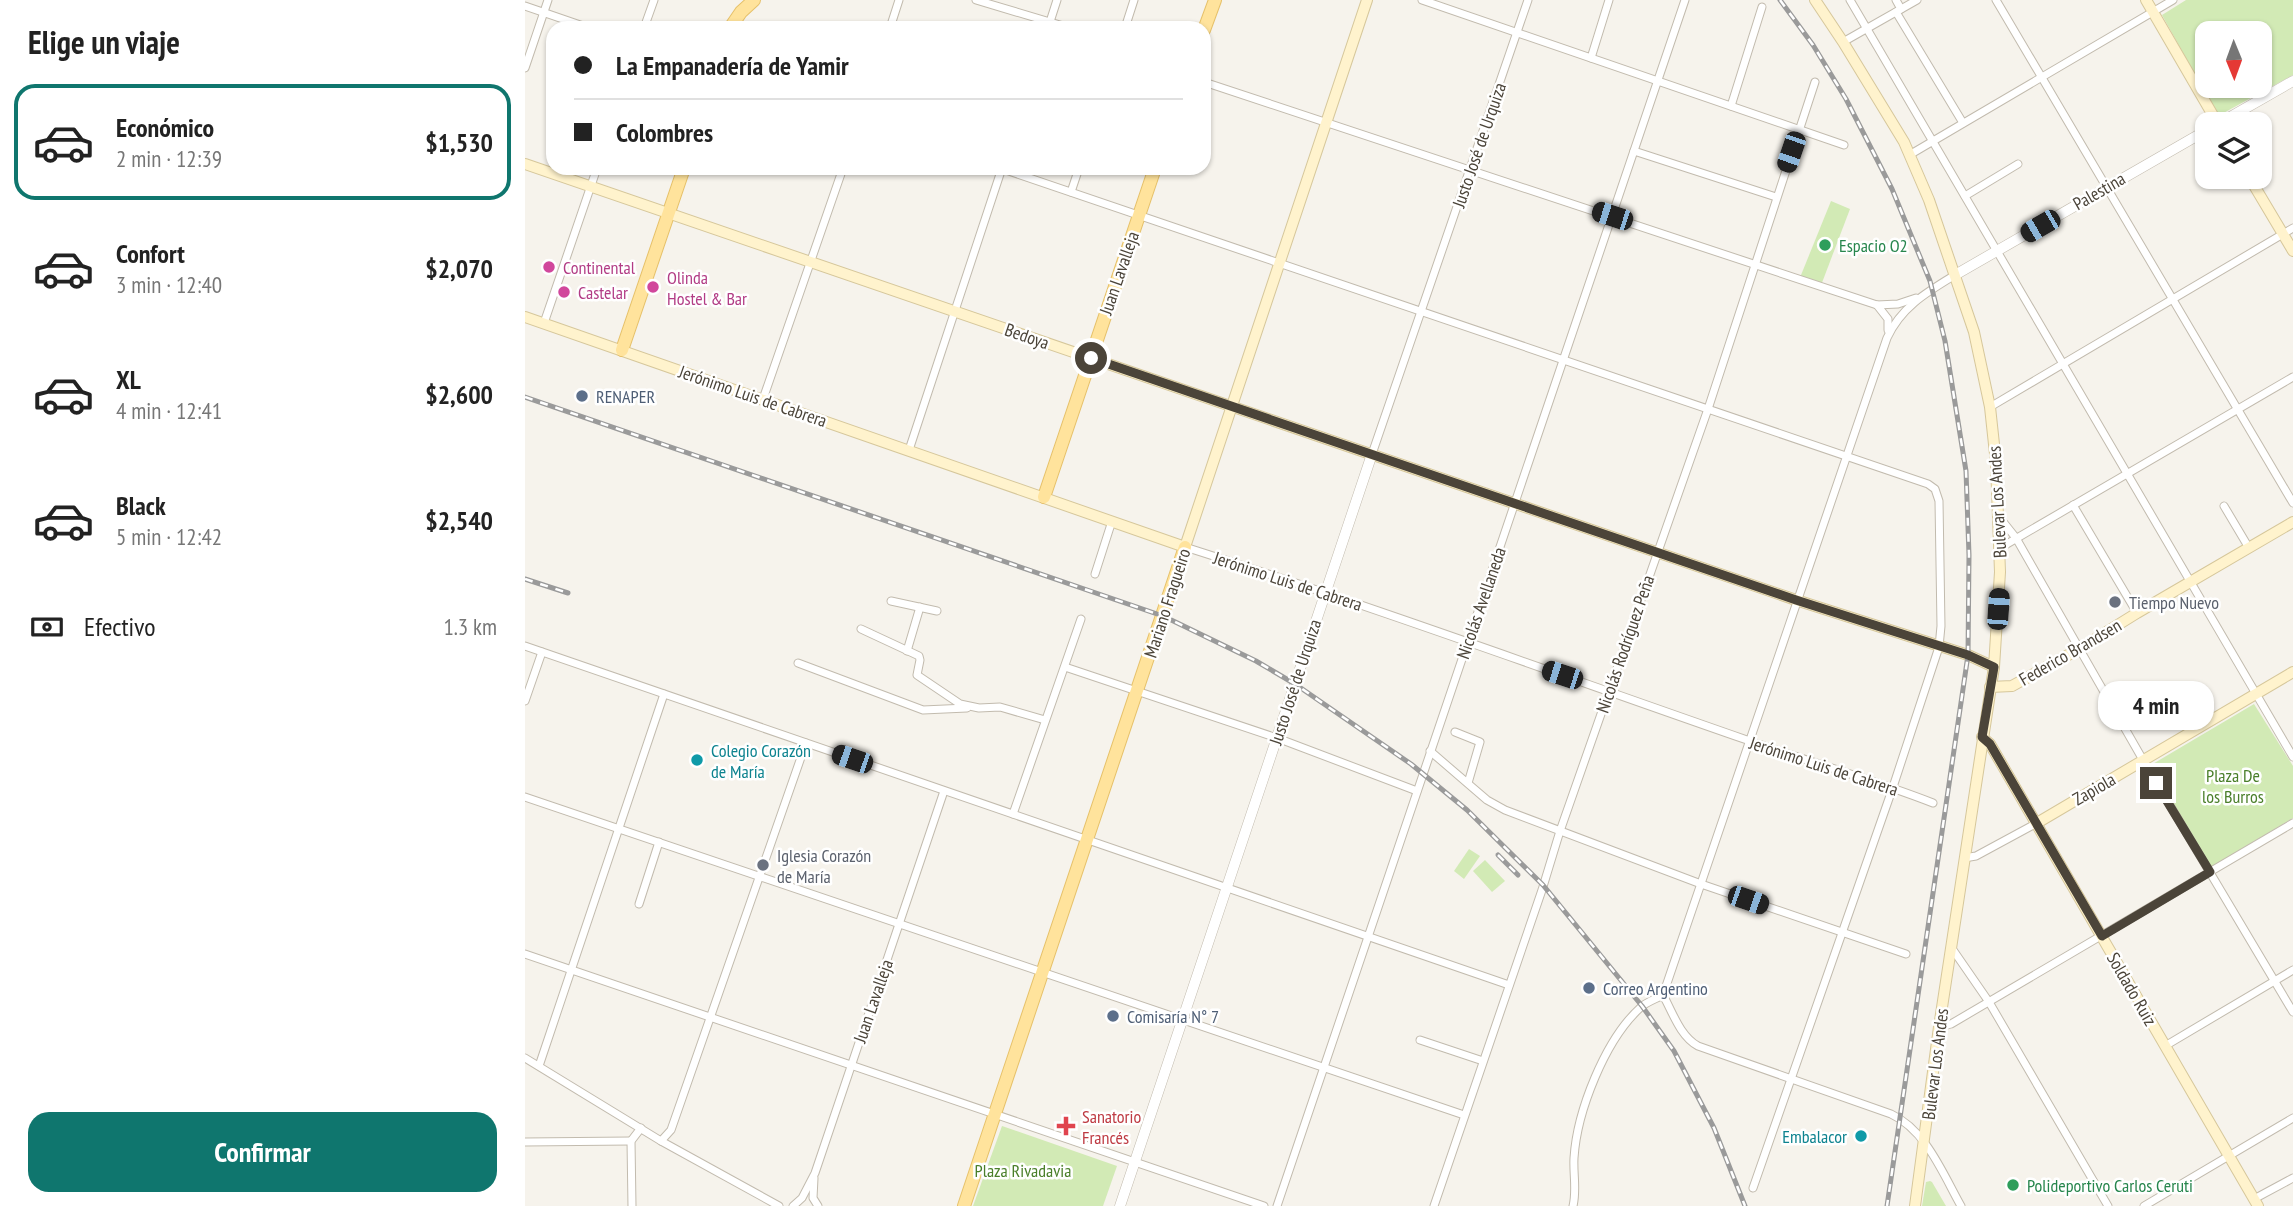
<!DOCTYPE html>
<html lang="es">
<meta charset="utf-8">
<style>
:root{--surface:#fff;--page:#f2f2f2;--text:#222;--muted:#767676;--line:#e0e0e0;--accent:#0f766e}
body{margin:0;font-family:"PT Sans Narrow",sans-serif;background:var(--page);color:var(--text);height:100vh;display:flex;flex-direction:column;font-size:26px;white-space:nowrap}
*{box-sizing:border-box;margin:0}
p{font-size:23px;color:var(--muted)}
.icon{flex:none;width:38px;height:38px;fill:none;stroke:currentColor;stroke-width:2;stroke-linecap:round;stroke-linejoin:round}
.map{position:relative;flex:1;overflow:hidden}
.panel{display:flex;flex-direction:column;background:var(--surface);width:525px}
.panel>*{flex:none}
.banner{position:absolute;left:21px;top:21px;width:665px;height:154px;border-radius:21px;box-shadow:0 2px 5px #0004;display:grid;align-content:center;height:154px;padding:0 28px;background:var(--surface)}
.needle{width:46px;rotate:179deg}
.fabs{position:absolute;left:1670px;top:21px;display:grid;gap:14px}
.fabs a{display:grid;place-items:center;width:77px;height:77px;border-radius:14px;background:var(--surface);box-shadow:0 2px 5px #0004;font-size:35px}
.end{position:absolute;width:32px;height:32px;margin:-16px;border:9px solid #4b4439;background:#fff;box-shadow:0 0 0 4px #fff}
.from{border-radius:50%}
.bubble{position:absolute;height:49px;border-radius:21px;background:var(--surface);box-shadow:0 2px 5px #0004;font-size:23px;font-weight:700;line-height:49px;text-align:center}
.car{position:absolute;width:21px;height:42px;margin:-21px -10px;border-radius:9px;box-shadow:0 0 5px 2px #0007;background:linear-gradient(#222 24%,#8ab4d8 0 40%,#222 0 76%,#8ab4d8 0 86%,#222 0)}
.banner b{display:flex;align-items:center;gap:24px;height:66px;font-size:26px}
.banner b+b{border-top:2px solid var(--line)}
.banner i{width:18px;height:18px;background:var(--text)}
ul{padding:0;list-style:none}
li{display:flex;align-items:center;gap:21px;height:116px;margin:0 14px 10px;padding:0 14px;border:4px solid transparent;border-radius:21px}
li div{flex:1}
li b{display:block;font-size:26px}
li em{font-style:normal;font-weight:700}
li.active{border-color:var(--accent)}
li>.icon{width:63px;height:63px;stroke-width:1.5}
h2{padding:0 28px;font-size:32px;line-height:84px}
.pay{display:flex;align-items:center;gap:18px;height:77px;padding:0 28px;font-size:26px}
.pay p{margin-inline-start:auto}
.button{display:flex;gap:14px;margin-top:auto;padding:14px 28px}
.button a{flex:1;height:80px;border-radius:21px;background:var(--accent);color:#fff;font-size:28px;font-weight:700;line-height:80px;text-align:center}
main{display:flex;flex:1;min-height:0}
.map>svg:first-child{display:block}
.green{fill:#d2eab5;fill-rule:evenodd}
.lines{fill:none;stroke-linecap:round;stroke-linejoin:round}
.minor-casing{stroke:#c2bbae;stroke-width:9}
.tertiary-casing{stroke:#c2bbae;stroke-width:11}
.secondary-casing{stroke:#d6c79b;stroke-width:12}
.primary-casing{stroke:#e6c16a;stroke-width:14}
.minor{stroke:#fff;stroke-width:7}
.tertiary{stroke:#fff;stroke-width:10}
.secondary{stroke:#fff3cd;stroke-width:10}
.primary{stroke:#ffe39c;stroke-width:12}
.rail-casing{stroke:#9a9a9a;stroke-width:5}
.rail{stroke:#fff;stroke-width:2.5;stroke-dasharray:8;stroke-linecap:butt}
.route{stroke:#4b4439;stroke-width:9}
.leisure-dot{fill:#2e9e5b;stroke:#fff;stroke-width:2.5}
.hotel-dot{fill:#d1479c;stroke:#fff;stroke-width:2.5}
.service-dot{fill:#5c6f8a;stroke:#fff;stroke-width:2.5}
.worship-dot{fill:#6b7280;stroke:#fff;stroke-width:2.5}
.culture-dot{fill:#0f9aa8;stroke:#fff;stroke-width:2.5}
.health-dot{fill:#e0444e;stroke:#fff;stroke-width:2.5}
.labels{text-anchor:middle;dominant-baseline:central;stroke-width:5;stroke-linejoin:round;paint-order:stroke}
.street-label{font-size:18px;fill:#4b4439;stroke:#fff}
.leisure-label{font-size:18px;fill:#27864d;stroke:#fff;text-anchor:start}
.hotel-label{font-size:18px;fill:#b23c85;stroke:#fff;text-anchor:start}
.service-label{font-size:18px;fill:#4e5e75;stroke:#fff;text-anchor:start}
.worship-label{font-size:18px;fill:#5b616d;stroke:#fff;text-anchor:start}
.culture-label{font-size:18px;fill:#0d838f;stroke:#fff;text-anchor:start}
.park-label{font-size:18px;fill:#4a7f2a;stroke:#fff}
.health-label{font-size:18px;fill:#be3a42;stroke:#fff;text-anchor:start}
</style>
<main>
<section class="panel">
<h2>Elige un viaje</h2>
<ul>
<li class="active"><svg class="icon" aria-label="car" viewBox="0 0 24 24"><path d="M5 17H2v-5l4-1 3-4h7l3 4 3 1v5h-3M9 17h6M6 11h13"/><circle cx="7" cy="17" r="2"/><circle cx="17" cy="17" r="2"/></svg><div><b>Económico</b><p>2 min · 12:39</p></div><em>$1,530</em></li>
<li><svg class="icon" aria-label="car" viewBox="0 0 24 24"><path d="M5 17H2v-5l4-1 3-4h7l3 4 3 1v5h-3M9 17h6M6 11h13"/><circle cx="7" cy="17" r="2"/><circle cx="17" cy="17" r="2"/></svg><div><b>Confort</b><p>3 min · 12:40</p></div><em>$2,070</em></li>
<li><svg class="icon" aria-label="car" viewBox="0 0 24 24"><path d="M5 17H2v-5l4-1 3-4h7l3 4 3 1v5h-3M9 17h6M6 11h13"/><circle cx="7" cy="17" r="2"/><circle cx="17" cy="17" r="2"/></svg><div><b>XL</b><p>4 min · 12:41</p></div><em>$2,600</em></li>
<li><svg class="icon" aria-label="car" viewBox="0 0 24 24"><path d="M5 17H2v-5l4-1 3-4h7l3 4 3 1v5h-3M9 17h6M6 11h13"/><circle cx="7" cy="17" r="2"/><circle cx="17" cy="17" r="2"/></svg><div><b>Black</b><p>5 min · 12:42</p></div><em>$2,540</em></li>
</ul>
<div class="pay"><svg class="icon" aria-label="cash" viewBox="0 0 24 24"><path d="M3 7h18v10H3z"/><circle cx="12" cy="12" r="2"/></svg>Efectivo<p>1.3 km</p></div>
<div class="button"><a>Confirmar</a></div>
</section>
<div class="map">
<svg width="1768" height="1206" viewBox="0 0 1768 1206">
<rect width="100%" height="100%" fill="#f6f3ec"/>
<!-- green -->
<g class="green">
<path d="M1661,0H1768V75L1693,116L1637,15ZM1682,33H1734V86H1682Z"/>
<path d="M1306,201L1325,209L1295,288L1274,280Z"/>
<path d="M1729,704L1768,766V818L1685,868L1626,765Z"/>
<path d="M944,849L955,856L939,879L929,871Z"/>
<path d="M960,860L980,881L967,892L948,871Z"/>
<path d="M477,1126L592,1166L578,1206H448Z"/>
<path d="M1405,1181L1407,1182L1421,1206H1397L1401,1182Z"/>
</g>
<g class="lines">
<defs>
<g id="minor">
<path d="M451,0L545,28"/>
<path d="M897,0L1319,145"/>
<path d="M1325,0L1768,757"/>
<path d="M1371,0L1376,9"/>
<path d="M1471,0L1768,503"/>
<path d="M0,6L64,28"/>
<path d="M1371,12L1438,123"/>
<path d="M119,28L129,0"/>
<path d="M365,28L374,0"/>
<path d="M523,28L532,0"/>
<path d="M600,28L609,0"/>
<path d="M1318,42L1392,0"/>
<path d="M1066,58L1084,0"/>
<path d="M0,68L23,0"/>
<path d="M679,82L1352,305L1373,304L1391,298"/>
<path d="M1206,106L1237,7"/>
<path d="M1109,151L1251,197"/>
<path d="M1386,154L1648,0"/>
<path d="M475,168L1403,484L1410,489L1414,501L1416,626L1414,647L1368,787L1228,1188"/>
<path d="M546,192L554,168"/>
<path d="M1440,196L1493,164"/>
<path d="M1430,275C1402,292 1376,307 1362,338L1138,995C1148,1013 1155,1036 1173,1046L1366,1114C1401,1130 1418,1174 1436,1206"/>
<path d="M1352,305L1363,319V330"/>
<path d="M19,323L72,168"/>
<path d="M238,399L318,168"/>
<path d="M1465,407L1768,228"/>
<path d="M384,450L477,168"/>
<path d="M847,454L1003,0"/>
<path d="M1548,505L1612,613"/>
<path d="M1699,506L1724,548"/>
<path d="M1475,518L1491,538L1618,760L1768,1012"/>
<path d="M660,547C849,607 1035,675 1222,740C1284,762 1347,779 1408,803"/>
<path d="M1475,548L1768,377"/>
<path d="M570,574L587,521"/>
<path d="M366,601L412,611"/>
<path d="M336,629L394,656L395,660L392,675L435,704L454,708L475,707L520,720"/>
<path d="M0,646L984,985"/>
<path d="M382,651L395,607"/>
<path d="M273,663L398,710L442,708"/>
<path d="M540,667L752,738L892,791"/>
<path d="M0,701L17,652"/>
<path d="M930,732L955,742L943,783"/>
<path d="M905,751L962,800L980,810L1176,884L1381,954"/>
<path d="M0,797L939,1115"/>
<path d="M488,814L556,619"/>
<path d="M1439,858L1451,856L1512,823"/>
<path d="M114,904L134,842"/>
<path d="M1426,947L1464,1002L1583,1206"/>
<path d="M0,954L739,1206"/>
<path d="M1414,1027L1426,1024L1768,823"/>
<path d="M895,1040L958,1061"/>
<path d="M1640,1046L1768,970"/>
<path d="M0,1058L136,1141L254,1206"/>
<path d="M14,1066L139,694"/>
<path d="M136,1141L146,1130L281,743"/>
<path d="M0,1142L106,1141"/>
<path d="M289,1178L288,1198L293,1206"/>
<path d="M1729,1199L1768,1178"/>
<path d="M107,1206L106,1141L116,1128"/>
<path d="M268,1206L277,1198L290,1173L419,791"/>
<path d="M752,1206L1160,0"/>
<path d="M909,1206L1017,890L1035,831L1183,409L1290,82"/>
<path d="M1048,1206C1052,1190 1048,1174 1049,1158C1052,1111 1080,1040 1115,1008C1121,1002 1131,999 1138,995"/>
<path d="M1619,1206L1768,1118"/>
</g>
<g id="tertiary">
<path d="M1693,124L1768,81"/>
<path d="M1430,275L1682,130"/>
<path d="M595,1206L847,454"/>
</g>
<g id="secondary">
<path d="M1290,0L1318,42L1379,142L1404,200L1449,332L1465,407L1471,463L1475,572L1469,667L1414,1027L1390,1206"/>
<path d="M1621,0L1693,124"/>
<path d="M0,164L1271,600L1443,655L1469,667"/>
<path d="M1724,177L1768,251"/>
<path d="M0,317L660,547L842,0"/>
<path d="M1465,687L1487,686L1554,649L1612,613L1768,522"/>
<path d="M1457,737L1465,744L1733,1206"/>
<path d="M1512,823L1768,672"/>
</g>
<g id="primary">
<path d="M205,28L216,12L229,0"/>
<path d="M679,30L690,0"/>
<path d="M97,350L159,168"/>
<path d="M519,497L630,168"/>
<path d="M439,1206L660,547"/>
</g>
</defs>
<!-- minor casing -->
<use href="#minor" class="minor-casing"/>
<!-- tertiary casing -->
<use href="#tertiary" class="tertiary-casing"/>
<!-- secondary casing -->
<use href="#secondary" class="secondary-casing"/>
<!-- primary casing -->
<use href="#primary" class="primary-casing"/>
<!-- minor -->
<use href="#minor" class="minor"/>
<!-- tertiary -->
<use href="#tertiary" class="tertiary"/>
<!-- secondary -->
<use href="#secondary" class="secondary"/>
<!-- primary -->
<use href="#primary" class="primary"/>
<defs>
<g id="rail">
<path d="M1255,0L1288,45L1321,99L1367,189L1405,281L1420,341L1441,471L1444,555L1443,655L1362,1206"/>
<path d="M0,397L638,616L731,661L770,684L886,764L942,810L1018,885L1117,1006L1149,1051L1189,1128L1220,1206"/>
<path d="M0,579L43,593"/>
<path d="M973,855L993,875"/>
</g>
</defs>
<!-- rail casing -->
<use href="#rail" class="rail-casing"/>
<!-- rail -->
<use href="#rail" class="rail"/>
</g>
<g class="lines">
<!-- route -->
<path class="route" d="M566,358L1271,600L1443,655L1469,667L1457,737L1465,744L1577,936L1685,872L1631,783"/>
</g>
<!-- markers -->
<g class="leisure-dot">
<circle cx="1300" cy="245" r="7"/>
<circle cx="1488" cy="1185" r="7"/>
</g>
<g class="hotel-dot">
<circle cx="24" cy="267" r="7"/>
<circle cx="128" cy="287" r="7"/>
<circle cx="39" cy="292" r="7"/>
</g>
<g class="service-dot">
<circle cx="57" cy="396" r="7"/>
<circle cx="1064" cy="988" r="7"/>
<circle cx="588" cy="1016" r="7"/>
</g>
<g class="worship-dot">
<circle cx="1590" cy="602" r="7"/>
<circle cx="238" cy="865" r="7"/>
</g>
<g class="culture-dot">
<circle cx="172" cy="760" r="7"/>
<circle cx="1336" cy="1136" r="7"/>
</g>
<path class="health-dot" d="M537.5 1115.5h7v7h7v7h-7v7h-7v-7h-7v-7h7z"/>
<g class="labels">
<!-- street labels -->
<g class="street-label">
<text transform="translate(954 145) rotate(-71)">Justo José de Urquiza</text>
<text transform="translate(1574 191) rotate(-30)">Palestina</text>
<text transform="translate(594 273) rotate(-71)">Juan Lavalleja</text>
<text transform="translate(502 336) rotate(19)">Bedoya</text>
<text transform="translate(228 396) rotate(19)">Jerónimo Luis de Cabrera</text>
<text transform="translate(1472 502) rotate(-93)">Bulevar Los Andes</text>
<text transform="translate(763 581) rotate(18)">Jerónimo Luis de Cabrera</text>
<text transform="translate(642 603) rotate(-72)">Mariano Fragueiro</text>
<text transform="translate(956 603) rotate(-71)">Nicolás Avellaneda</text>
<text transform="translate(1100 644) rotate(-71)">Nicolás Rodríguez Peña</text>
<text transform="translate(1545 652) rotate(-30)">Federico Brandsen</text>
<text transform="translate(770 682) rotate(-72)">Justo José de Urquiza</text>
<text transform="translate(1299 766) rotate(18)">Jerónimo Luis de Cabrera</text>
<text transform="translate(1569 789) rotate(-30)">Zapiola</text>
<text transform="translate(1607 989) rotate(60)">Soldado Ruiz</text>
<text transform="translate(348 1001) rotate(-71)">Juan Lavalleja</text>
<text transform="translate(1410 1064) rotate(-83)">Bulevar Los Andes</text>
</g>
<!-- leisure labels -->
<g class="leisure-label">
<text x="1314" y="245">Espacio O2</text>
<text x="1502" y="1185">Polideportivo Carlos Ceruti</text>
</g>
<!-- hotel labels -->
<g class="hotel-label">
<text x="38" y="267">Continental</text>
<text x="142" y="277">Olinda<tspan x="142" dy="21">Hostel &amp; Bar</tspan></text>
<text x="53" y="292">Castelar</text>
</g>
<!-- service labels -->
<g class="service-label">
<text x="71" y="396">RENAPER</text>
<text x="1078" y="988">Correo Argentino</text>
<text x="602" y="1016">Comisaría N° 7</text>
</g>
<!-- worship labels -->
<g class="worship-label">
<text x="1604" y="602">Tiempo Nuevo</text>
<text x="252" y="855">Iglesia Corazón<tspan x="252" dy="21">de María</tspan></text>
</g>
<!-- culture labels -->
<g class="culture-label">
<text x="186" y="750">Colegio Corazón<tspan x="186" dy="21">de María</tspan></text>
<text x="1322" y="1136" text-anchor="end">Embalacor</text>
</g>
<!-- park labels -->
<g class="park-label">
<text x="1708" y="775">Plaza De<tspan x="1708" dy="21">los Burros</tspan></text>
<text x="498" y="1170">Plaza Rivadavia</text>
</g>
<!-- health labels -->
<g class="health-label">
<text x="557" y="1116">Sanatorio<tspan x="557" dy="21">Francés</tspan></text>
</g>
</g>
</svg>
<div class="fabs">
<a><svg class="needle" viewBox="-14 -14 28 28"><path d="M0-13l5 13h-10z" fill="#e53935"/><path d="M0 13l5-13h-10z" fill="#767676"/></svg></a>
<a><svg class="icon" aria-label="layers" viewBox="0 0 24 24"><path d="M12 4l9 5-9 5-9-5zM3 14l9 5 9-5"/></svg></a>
</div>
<i class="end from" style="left:566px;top:358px"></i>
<i class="end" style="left:1631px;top:783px"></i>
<div class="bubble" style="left:1573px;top:681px;width:116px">4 min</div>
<i class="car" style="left:1266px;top:152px;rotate:199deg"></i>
<i class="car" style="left:1087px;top:216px;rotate:288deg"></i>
<i class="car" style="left:1515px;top:226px;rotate:240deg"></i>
<i class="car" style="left:1473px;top:609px;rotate:4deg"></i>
<i class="car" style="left:1037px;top:675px;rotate:288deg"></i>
<i class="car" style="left:327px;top:759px;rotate:289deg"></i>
<i class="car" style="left:1223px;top:900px;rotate:109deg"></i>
<div class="banner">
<b><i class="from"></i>La Empanadería de Yamir</b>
<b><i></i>Colombres</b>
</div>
</div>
</main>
